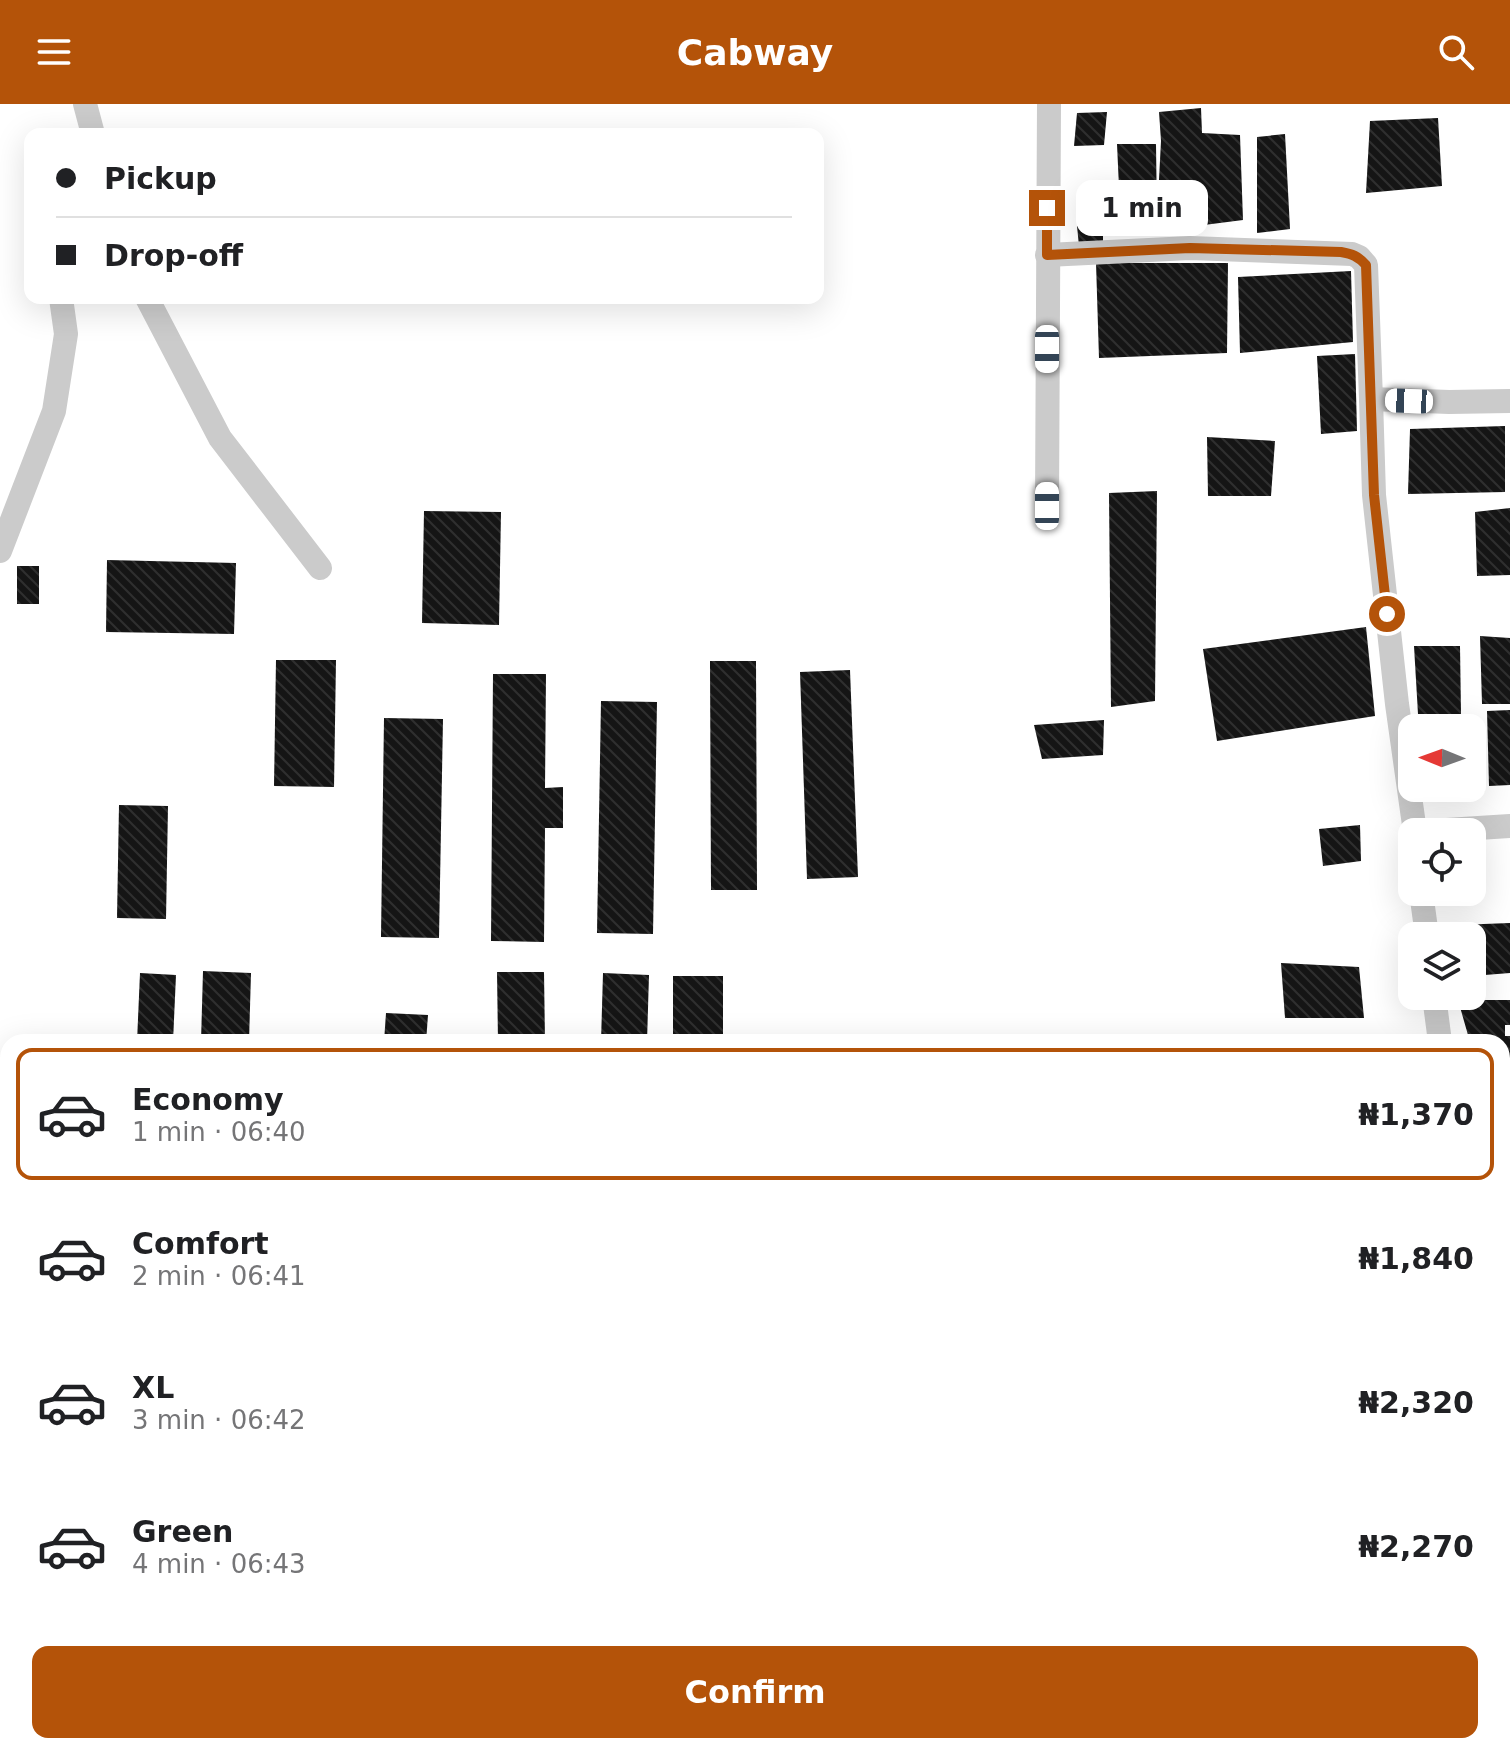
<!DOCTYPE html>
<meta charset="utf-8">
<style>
:root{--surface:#fff;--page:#f6f6f6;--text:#202124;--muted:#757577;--line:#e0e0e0;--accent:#b45309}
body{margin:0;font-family:"DejaVu Sans",sans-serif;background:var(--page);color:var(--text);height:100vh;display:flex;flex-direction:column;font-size:30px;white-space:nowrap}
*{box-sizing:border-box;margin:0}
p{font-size:26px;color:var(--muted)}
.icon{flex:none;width:44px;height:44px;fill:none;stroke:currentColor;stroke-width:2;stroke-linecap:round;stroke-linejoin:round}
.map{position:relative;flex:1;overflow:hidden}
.panel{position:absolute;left:0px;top:930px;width:1510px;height:720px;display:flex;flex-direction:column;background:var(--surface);border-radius:24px 24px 0 0;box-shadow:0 8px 32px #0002}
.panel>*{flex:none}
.guide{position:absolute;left:24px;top:24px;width:800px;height:176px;border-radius:16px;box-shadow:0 8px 32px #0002;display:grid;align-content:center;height:176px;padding:0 32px;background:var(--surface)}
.needle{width:52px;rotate:271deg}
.tools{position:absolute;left:1398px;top:610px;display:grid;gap:16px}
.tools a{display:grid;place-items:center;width:88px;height:88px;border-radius:16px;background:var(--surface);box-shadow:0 8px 32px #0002;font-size:40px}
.end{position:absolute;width:36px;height:36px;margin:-18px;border:10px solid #b45309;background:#fff;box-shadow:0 0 0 4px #fff}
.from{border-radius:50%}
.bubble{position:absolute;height:56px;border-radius:16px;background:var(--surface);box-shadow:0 8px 32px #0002;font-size:26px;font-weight:600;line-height:56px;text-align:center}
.car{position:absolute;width:24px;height:48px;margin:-24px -12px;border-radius:10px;box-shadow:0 0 6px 2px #0007;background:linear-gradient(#fff 24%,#345 0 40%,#fff 0 76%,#345 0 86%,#fff 0)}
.guide b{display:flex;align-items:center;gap:28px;height:76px;font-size:30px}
.guide b+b{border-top:2px solid var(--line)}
.guide i{width:20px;height:20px;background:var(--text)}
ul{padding:14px 0 0;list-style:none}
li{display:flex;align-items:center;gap:24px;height:132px;margin:0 16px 12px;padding:0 16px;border:4px solid transparent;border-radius:16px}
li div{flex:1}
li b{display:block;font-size:30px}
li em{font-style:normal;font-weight:600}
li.on{border-color:var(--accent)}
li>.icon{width:72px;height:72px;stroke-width:1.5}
.action{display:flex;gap:16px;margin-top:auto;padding:16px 32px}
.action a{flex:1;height:92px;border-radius:16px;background:var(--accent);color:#fff;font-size:32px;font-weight:600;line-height:92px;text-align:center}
header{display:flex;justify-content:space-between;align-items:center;height:104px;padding:0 32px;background:var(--accent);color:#fff;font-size:36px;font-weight:600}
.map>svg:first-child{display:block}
.building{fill:url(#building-back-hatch)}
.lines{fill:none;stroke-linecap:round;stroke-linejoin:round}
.minor{stroke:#cbcbcb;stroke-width:24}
.route{stroke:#b45309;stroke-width:10}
</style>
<header><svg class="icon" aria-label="menu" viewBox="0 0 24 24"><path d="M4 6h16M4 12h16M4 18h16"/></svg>Cabway<svg class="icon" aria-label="search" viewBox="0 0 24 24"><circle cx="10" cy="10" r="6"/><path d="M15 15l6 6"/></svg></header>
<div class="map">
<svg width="1510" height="1650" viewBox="0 0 1510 1650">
<defs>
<pattern id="building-back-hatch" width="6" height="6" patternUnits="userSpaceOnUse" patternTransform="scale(2)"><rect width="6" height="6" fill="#151515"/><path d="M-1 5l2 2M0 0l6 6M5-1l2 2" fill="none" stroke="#2f2f2f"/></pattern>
</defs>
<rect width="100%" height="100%" fill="#fff"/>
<!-- building -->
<g class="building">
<path d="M1201,4L1202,29L1240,31L1243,116L1204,121L1121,127L1117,40H1156L1157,114L1161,37L1159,8Z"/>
<path d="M1107,8L1104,41L1074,42L1077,9Z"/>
<path d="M1438,14L1442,82L1366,89L1370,17Z"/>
<path d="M1285,30L1290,125L1257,129V33Z"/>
<path d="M1103,119V144L1079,142L1077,122Z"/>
<path d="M1096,159H1228L1227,249L1099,254Z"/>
<path d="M1351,167L1353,238L1240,249L1238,173Z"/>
<path d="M1355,250L1357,327L1321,330L1317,252Z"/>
<path d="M1505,322V388L1408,390L1410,325Z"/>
<path d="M1207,333L1275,337L1271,392H1208Z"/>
<path d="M1157,387L1155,597L1111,603L1109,389Z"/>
<path d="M1510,404V471L1477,472L1475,408Z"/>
<path d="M424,407L501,408L499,521L422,519Z"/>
<path d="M107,456L236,459L234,530L106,528Z"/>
<rect x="17" y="462" width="22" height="38"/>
<path d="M1366,523L1375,612L1217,637L1203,545Z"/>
<path d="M1480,532L1510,534V600H1482Z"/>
<path d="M1414,542H1460L1461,610H1418Z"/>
<path d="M276,556H336L334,683L274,682Z"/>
<path d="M710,557H756L757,786H711Z"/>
<path d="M850,566L858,773L807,775L800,568Z"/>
<path d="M493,570H546L545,684L563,683V724H545L544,838L491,837Z"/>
<path d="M601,597L657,598L653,830L597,829Z"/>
<path d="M1510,606V681L1489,682L1487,607Z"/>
<path d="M384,614L443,615L439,834L381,833Z"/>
<path d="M1104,616L1103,651L1042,655L1034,621Z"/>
<path d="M1450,619L1451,624H1420V620Z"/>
<path d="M1484,658L1485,688L1429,691L1428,684H1472V659Z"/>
<path d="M119,701L168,702L166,815L117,814Z"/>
<path d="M1360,721L1361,757L1323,762L1319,725Z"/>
<path d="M1510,819V869L1472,872V832H1458L1457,821Z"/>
<path d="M1281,859L1359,863L1364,914H1285Z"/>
<path d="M203,867L251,869L249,938H201Z"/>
<path d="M497,868H544L545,938H498Z"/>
<path d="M140,869L176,871L173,938H137Z"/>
<path d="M603,869L649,871L647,938H601Z"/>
<rect x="673" y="872" width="50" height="66"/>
<path d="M1458,896H1510V921H1505V932H1510V957H1502V938H1470Z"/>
<path d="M386,909L428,911L426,938H384Z"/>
<path d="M6,1275H8V1401L0,1400V1316Z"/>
<path d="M0,1424L8,1425V1586L0,1585Z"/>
<path d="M1327,1642H1354V1650H1328Z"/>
<path d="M1377,1642H1391L1390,1649H1376Z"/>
<rect x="1417" y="1642" width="54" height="8"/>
<path d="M1479,1642H1495V1650H1480Z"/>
</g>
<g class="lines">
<!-- minor -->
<g class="minor">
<path d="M85,0L93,30"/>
<path d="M1047,151L1190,144L1352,150L1359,153L1366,161L1371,295"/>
<path d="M147,194L220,334L320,464"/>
<path d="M1510,297L1449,298L1371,295L1374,391L1397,600L1415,728L1510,722"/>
<path d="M1047,402L1049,0"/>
<path d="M0,447L54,307L66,230L61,194"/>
<path d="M1421,788L1427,832"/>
<path d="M1434,892L1440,938"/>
<path d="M1502,1302H1510"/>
<path d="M1502,1530L1510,1616"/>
</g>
</g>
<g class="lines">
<!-- route -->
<path class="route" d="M1047,104V151L1190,144L1341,148C1352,150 1358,152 1366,161L1374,391L1387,510"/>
</g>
</svg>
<div class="tools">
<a><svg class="needle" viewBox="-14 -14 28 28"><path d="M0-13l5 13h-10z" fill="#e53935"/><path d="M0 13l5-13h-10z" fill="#757577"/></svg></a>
<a><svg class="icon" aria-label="locate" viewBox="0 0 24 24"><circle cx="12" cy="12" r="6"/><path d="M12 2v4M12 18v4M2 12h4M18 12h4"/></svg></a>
<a><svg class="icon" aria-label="layers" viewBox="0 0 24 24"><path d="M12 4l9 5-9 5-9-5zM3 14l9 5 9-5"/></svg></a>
</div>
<i class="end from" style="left:1387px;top:510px"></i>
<i class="end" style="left:1047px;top:104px"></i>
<div class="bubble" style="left:1076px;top:76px;width:132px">1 min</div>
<i class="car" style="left:1047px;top:245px;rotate:180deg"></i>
<i class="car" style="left:1409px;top:297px;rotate:272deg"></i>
<i class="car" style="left:1047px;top:402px;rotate:0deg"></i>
<div class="guide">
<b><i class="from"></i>Pickup</b>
<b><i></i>Drop-off</b>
</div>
<section class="panel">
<ul>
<li class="on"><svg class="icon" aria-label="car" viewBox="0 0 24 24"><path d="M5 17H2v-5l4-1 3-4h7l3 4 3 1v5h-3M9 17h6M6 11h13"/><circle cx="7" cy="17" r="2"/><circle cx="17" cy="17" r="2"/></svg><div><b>Economy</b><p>1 min · 06:40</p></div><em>₦1,370</em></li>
<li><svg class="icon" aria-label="car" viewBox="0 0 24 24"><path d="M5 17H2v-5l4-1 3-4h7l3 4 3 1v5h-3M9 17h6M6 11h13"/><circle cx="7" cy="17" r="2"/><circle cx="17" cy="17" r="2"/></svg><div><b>Comfort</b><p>2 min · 06:41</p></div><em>₦1,840</em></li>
<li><svg class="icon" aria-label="car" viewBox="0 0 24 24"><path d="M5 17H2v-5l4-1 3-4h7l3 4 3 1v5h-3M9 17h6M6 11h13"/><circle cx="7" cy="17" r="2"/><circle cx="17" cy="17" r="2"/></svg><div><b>XL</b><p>3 min · 06:42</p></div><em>₦2,320</em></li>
<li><svg class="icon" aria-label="car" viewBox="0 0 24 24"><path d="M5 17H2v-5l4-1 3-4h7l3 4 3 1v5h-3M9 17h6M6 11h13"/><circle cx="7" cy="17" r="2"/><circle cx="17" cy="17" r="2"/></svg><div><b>Green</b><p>4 min · 06:43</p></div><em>₦2,270</em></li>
</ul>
<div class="action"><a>Confirm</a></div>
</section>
</div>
